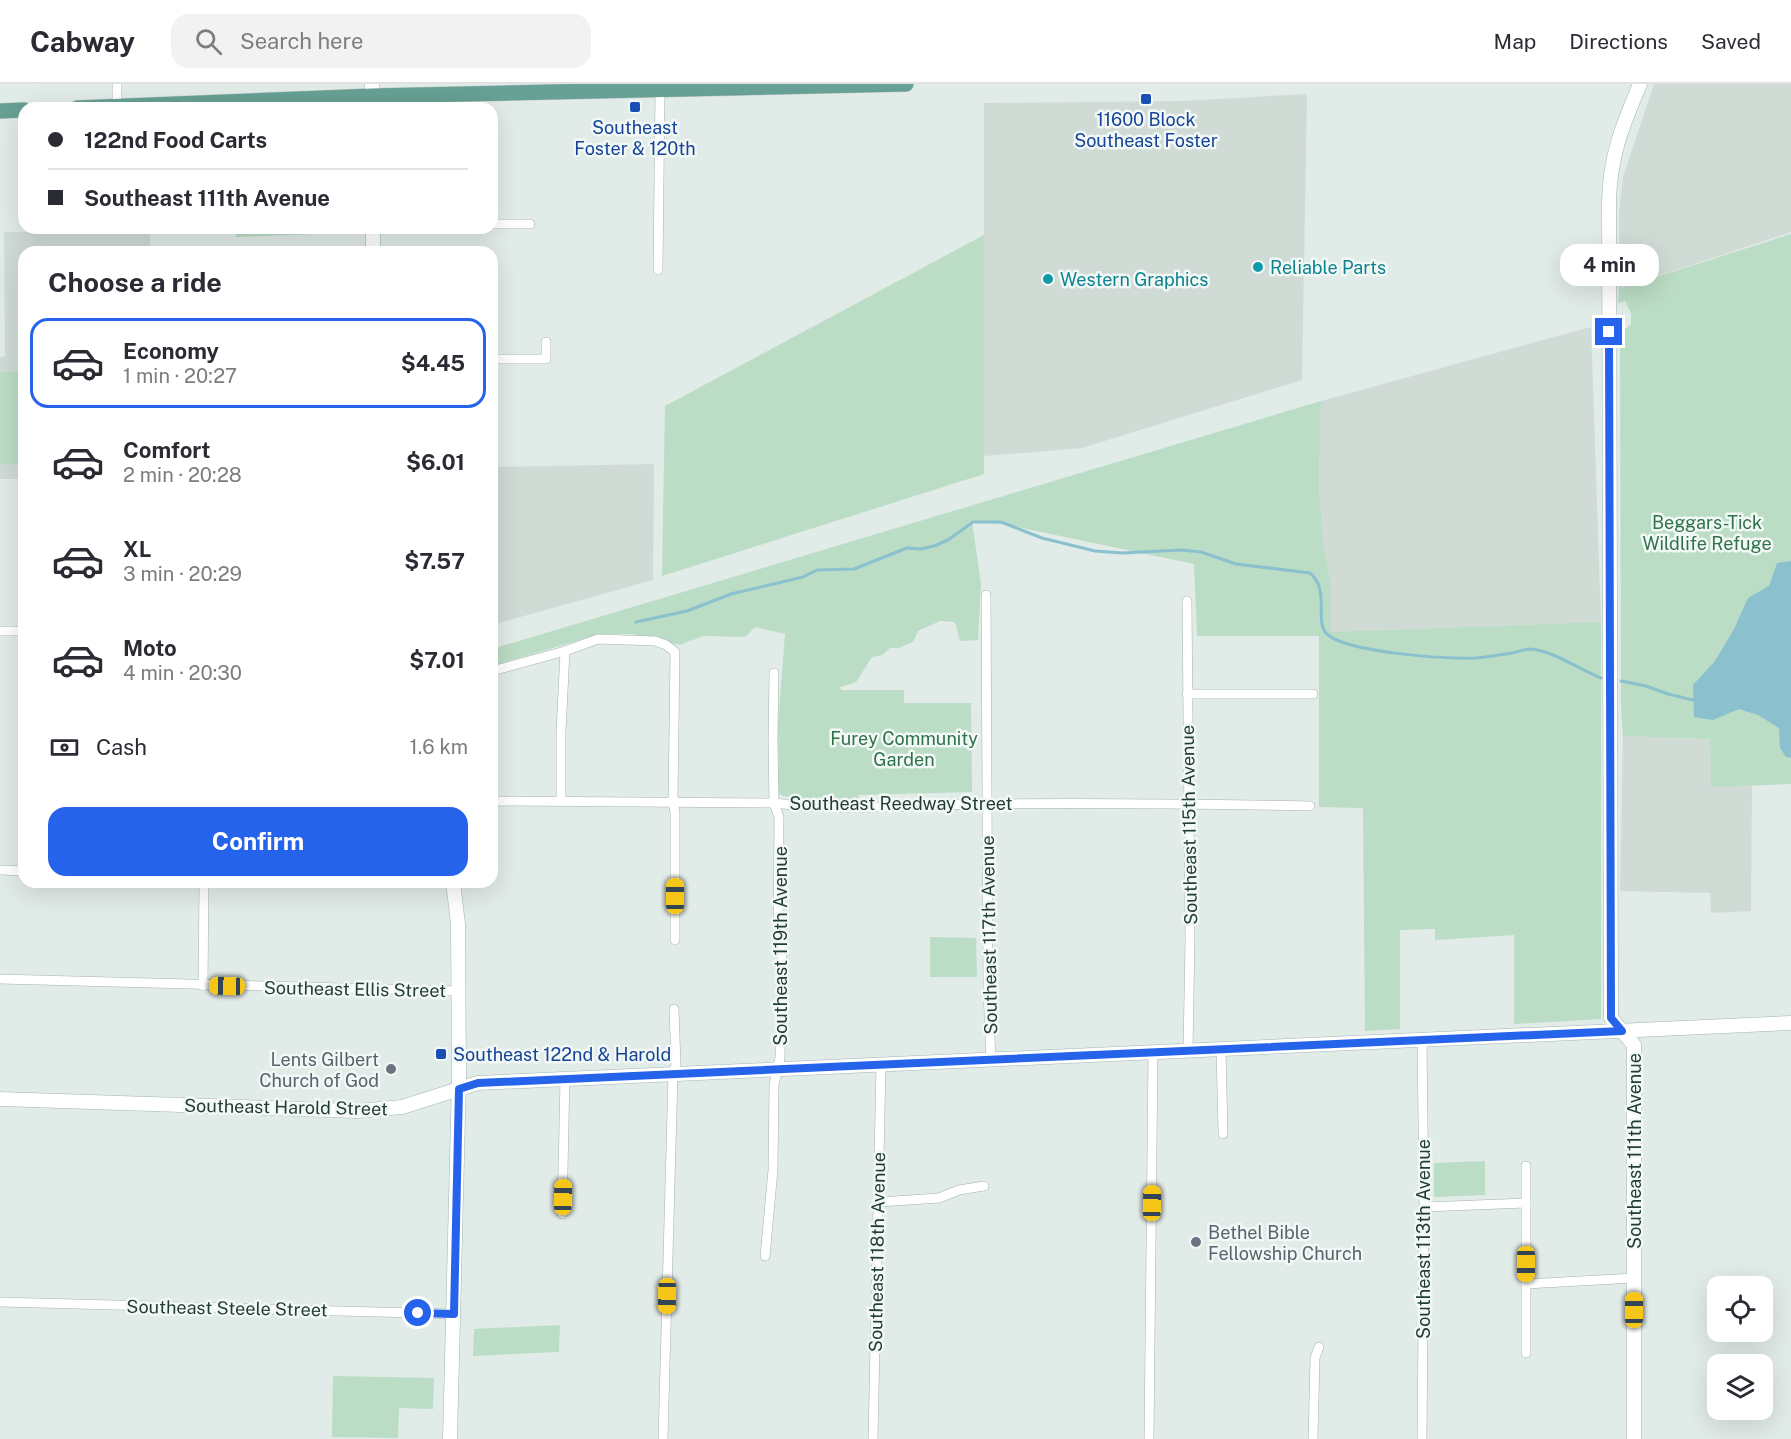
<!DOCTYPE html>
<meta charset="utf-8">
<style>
:root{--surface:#fff;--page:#f2f2f3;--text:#2b2b33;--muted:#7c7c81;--line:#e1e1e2;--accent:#2563eb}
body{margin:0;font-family:"Public Sans",sans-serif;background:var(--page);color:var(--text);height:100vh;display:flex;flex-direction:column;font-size:22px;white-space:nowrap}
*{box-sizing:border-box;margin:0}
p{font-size:20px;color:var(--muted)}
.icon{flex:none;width:33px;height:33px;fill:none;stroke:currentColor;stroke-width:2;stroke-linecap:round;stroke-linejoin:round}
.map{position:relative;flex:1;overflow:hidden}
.sheet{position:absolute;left:18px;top:162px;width:480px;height:642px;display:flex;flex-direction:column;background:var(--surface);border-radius:18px;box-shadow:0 6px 24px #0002}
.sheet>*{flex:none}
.banner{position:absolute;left:18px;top:18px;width:480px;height:132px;border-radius:18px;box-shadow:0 6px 24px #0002;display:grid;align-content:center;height:132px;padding:0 30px;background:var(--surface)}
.tools{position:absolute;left:1707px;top:1192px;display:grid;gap:12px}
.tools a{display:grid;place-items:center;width:66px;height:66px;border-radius:12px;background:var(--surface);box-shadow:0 6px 24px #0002;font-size:30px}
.end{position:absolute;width:27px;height:27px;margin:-14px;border:8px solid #2563eb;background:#fff;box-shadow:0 0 0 3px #fff}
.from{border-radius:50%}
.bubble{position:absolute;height:42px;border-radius:18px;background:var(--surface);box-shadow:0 6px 24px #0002;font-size:20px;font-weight:700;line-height:42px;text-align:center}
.car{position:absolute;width:18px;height:36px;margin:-18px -9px;border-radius:8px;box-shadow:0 0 4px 2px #0007;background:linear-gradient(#f5c518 24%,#345 0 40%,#f5c518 0 76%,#345 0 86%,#f5c518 0)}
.banner b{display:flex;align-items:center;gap:21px;height:57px;font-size:22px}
.banner b+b{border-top:2px solid var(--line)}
.banner i{width:15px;height:15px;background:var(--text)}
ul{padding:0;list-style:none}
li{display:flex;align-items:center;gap:18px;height:90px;margin:0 12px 9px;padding:0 18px;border:3px solid transparent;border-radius:18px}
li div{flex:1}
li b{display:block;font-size:22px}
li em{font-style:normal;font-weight:700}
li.active{border-color:var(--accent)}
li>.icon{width:54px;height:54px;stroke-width:1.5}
h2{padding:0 30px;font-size:27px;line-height:72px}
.pay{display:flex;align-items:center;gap:15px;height:66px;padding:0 30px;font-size:22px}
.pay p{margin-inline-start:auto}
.action{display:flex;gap:12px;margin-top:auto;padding:12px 30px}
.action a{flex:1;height:69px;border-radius:18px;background:var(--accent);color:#fff;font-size:24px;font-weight:700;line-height:69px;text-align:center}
header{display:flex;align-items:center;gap:36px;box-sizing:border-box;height:84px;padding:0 30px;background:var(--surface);border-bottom:2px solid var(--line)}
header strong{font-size:28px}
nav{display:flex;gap:33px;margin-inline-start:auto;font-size:21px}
.search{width:420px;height:54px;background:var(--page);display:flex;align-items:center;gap:15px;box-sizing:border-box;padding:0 21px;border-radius:18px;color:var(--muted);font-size:22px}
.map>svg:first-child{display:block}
.built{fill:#d0dbd6}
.green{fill:#bbdcc5}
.water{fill:#8bc1cf}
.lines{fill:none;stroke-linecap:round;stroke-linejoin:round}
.stream{stroke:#8bc1cf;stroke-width:3}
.street-casing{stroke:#a4b3ae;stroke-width:10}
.secondary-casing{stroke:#a0b7b0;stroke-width:15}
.primary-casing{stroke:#c1c8c7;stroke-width:16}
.street{stroke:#fff;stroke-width:9}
.secondary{stroke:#fff;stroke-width:14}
.primary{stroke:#67a094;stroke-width:15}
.route{stroke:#2563eb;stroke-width:8}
.transit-dot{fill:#1a4fb4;stroke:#f2f8f5;stroke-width:2}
.culture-dot{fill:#0f9aa8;stroke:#f2f8f5;stroke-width:2}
.worship-dot{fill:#6b7280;stroke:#f2f8f5;stroke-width:2}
.labels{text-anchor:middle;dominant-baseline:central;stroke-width:5;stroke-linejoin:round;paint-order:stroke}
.transit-label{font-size:18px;fill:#164399;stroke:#f2f8f5}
.culture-label{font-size:18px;fill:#0d838f;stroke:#f2f8f5;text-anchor:start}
.park-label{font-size:18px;fill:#2e714b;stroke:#f2f8f5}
.street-label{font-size:18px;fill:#223c36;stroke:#f2f8f5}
.worship-label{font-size:18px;fill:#5b616d;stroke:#f2f8f5;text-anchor:end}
</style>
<header>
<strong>Cabway</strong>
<div class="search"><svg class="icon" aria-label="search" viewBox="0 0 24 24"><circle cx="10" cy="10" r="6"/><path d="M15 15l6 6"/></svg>Search here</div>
<nav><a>Map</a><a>Directions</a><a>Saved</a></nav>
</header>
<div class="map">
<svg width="1791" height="1355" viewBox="0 0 1791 1355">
<rect width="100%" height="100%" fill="#e1ebe7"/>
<!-- built -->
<g class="built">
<path d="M1654,0H1791V148L1619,205V129L1623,93Z"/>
<path d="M1307,10L1302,296L1082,364L984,372V19L1181,17Z"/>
<path d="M150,147V168H24V395H0V273L5,272L4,148Z"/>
<path d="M1591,243L1601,538L1330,548V494L1323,457L1319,401L1321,317Z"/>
<path d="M654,380L653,496L492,541V383Z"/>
<path d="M1623,652L1710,655L1711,703L1752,701L1751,827L1711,829L1710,809L1620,807Z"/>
</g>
<!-- green -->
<g class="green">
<path d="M236,144H317V150L236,153Z"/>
<path d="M1791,150V700L1711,703L1710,655L1623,652L1621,621L1620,251H1622V244H1627L1631,240V229L1625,217L1618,219L1619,205Z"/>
<path d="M984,151V390L662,492L665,322Z"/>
<rect x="0" y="288" width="24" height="92"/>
<path d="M1321,317L1319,401L1323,457L1330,494V548L1601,538V935L1514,940V851L1435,856V845L1400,846V945L1365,947L1363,724L1319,723V552H1197L1194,480L1008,441L972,437L981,500L978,556L960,557L956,541L954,538L940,537L918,547L913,558L899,564H890L882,571L872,573L856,598L840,603L841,606H904V619H971L972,708L859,711L857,717L827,718L783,712L779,710L778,642L785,550L755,543L745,553L704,552L679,561L632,550H600L492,582V565Z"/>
<path d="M930,853L976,854L977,893H930Z"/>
<path d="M1485,1077V1111L1434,1113V1079Z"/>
<path d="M560,1241L559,1268L473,1272L474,1245Z"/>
<path d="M333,1292L434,1294L433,1325L399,1324L398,1354L332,1353Z"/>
</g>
<!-- water -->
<path class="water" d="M1791,477V674L1786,673L1780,664L1779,644L1758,631L1739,625L1713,636L1694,633L1693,601L1715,577L1734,545L1748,514L1769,502L1777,479Z"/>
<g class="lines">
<!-- stream -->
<g class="stream">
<path d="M636,538L687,527L731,510L803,493L817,486L854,485L907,464L921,465L934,462L948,456L973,438H1001L1042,454L1095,467L1123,469L1181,466L1201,468L1236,480L1310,489C1331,506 1313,539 1328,551C1351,569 1446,575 1476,574C1488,573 1500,571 1512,569C1518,568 1524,565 1530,565C1552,566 1580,586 1601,594"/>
<path d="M1621,597L1646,602L1668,610L1697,617"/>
</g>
<defs>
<g id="street">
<path d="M117,23V0"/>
<path d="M492,140H530"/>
<path d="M658,186L660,6"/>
<path d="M492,275H546V258"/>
<path d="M986,511L988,905L991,976"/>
<path d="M1187,517L1190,855L1188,966"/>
<path d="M0,547H24"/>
<path d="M492,587L565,567L598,555L655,557L666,561L675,568L673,717L675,729V856"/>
<path d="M1187,610H1313"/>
<path d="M492,717L774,719C845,728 917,720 988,720C1095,719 1203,720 1310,722"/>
<path d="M561,718V648L565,567"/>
<path d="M0,786L24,787"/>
<path d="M0,895L459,907"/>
<path d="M203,902L204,798"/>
<path d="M1422,955L1424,1123L1422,1355"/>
<path d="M1221,965L1223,1050"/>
<path d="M1526,1082V1269"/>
<path d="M879,1118L939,1114L959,1106L984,1102"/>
<path d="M1424,1123L1526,1119"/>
<path d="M562,1130L565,995"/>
<path d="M765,1172L773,1086L774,1001L780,974L782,868L778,851L779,733L774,719L773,656L774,589"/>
<path d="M1526,1200L1634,1194"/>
<path d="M0,1218L454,1230"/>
<path d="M663,1355L673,990L676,981L674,925"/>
<path d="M873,1355L881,981"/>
<path d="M1149,1355L1153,968"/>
<path d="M1313,1355L1315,1274L1319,1263"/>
</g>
<g id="secondary">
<path d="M372,0V24"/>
<path d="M373,144V168"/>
<path d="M0,1015L357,1027L402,1023L478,999L1791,939"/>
<path d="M450,1355L459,993L458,840L453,798"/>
<path d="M1634,1355V961L1611,934L1609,118C1610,71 1622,43 1640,0"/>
</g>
<g id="primary">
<path d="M77,24L372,12L906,0"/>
<path d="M0,27L24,26"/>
</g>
</defs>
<!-- street casing -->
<use href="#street" class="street-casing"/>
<!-- secondary casing -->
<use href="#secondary" class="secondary-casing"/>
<!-- primary casing -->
<use href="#primary" class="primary-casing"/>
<!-- street -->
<use href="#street" class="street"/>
<!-- secondary -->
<use href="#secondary" class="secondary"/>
<!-- primary -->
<use href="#primary" class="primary"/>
</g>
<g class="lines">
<!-- route -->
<path class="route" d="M418,1229L454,1230L459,1005L478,999L1622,947L1611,934L1609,248"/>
</g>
<!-- markers -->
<g class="transit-dot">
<rect x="1140" y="9" width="12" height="12" rx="3"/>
<rect x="629" y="17" width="12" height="12" rx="3"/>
<rect x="435" y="964" width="12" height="12" rx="3"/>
</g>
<g class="culture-dot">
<circle cx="1258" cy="183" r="6"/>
<circle cx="1048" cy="195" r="6"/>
</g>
<g class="worship-dot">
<circle cx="391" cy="985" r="6"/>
<circle cx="1196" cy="1158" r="6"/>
</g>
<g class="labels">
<!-- transit labels -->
<g class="transit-label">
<text x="1146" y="35">11600 Block<tspan x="1146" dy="21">Southeast Foster</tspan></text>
<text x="635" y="43">Southeast<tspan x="635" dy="21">Foster &amp; 120th</tspan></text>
<text x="453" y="970" text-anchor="start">Southeast 122nd &amp; Harold</text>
</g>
<!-- culture labels -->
<g class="culture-label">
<text x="1270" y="183">Reliable Parts</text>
<text x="1060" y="195">Western Graphics</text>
</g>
<!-- park labels -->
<g class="park-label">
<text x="1707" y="438">Beggars-Tick<tspan x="1707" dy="21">Wildlife Refuge</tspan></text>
<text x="904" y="654">Furey Community<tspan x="904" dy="21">Garden</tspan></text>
</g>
<!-- street labels -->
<g class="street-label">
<text x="901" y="719">Southeast Reedway Street</text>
<text transform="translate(1189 741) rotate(-91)">Southeast 115th Avenue</text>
<text transform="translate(989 851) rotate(-91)">Southeast 117th Avenue</text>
<text transform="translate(780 862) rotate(-90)">Southeast 119th Avenue</text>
<text transform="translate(355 905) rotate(1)">Southeast Ellis Street</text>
<text transform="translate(286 1023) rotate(1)">Southeast Harold Street</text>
<text transform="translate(1634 1067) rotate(-90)">Southeast 111th Avenue</text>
<text transform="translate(1423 1155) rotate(-90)">Southeast 113th Avenue</text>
<text transform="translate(877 1168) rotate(-89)">Southeast 118th Avenue</text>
<text transform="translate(227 1224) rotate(1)">Southeast Steele Street</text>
</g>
<!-- worship labels -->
<g class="worship-label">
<text x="379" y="975">Lents Gilbert<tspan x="379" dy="21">Church of God</tspan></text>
<text x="1208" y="1148" text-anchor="start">Bethel Bible<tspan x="1208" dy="21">Fellowship Church</tspan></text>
</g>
</g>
</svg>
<div class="tools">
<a><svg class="icon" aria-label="locate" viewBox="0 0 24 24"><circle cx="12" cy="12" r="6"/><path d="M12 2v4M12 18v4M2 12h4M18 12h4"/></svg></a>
<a><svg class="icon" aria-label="layers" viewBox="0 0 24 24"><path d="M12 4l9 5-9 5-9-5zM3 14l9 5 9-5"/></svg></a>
</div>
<i class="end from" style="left:418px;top:1229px"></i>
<i class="end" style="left:1609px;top:248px"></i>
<div class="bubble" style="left:1560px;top:160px;width:99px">4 min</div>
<i class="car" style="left:675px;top:812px;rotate:0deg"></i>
<i class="car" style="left:227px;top:902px;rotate:271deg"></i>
<i class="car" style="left:563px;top:1113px;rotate:1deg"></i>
<i class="car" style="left:1152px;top:1119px;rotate:1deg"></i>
<i class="car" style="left:1526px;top:1180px;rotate:180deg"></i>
<i class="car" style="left:667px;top:1212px;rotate:181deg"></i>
<i class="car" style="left:1634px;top:1226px;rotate:0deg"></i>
<div class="banner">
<b><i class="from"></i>122nd Food Carts</b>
<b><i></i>Southeast 111th Avenue</b>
</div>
<section class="sheet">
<h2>Choose a ride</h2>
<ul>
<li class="active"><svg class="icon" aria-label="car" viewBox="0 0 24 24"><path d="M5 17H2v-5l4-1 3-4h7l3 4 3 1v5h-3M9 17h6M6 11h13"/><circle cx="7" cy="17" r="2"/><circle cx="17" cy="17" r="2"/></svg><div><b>Economy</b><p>1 min · 20:27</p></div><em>$4.45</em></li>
<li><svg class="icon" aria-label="car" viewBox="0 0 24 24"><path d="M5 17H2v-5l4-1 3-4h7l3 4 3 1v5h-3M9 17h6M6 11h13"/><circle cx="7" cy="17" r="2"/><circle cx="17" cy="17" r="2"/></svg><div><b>Comfort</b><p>2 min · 20:28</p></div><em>$6.01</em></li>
<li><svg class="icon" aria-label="car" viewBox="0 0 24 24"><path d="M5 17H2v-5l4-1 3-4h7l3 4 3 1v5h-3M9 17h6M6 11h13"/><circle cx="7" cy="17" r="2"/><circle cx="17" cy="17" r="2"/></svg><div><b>XL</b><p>3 min · 20:29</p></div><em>$7.57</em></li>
<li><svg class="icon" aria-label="car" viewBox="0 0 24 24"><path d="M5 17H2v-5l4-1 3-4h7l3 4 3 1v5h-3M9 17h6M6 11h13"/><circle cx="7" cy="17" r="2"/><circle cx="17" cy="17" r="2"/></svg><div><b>Moto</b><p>4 min · 20:30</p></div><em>$7.01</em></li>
</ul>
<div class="pay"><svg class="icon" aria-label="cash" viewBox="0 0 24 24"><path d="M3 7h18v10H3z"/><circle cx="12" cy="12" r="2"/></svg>Cash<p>1.6 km</p></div>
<div class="action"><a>Confirm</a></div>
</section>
</div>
